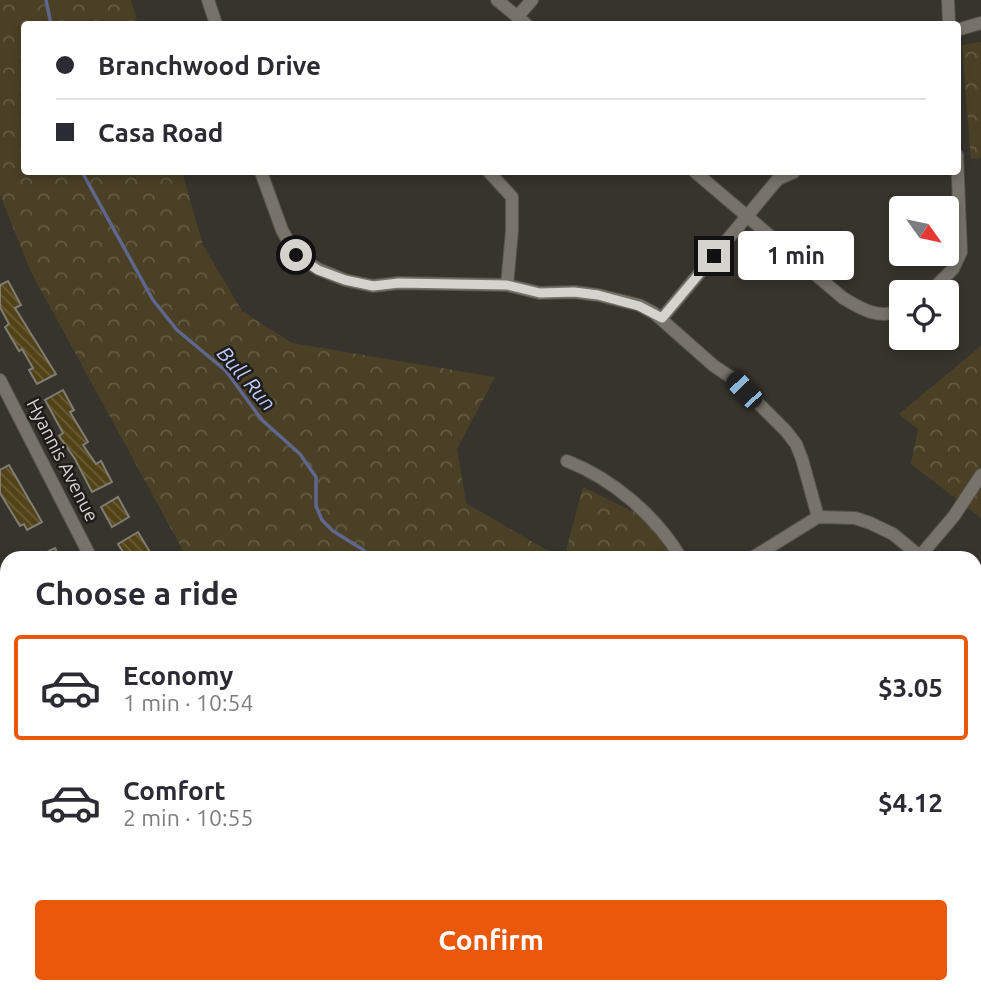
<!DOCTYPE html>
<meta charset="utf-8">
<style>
:root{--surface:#fff;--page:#f7f7f7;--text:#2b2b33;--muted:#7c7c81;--line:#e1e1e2;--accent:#ea580c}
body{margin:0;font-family:Ubuntu,sans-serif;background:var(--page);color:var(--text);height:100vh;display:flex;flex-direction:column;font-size:26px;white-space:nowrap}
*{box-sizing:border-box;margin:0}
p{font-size:23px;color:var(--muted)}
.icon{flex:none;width:38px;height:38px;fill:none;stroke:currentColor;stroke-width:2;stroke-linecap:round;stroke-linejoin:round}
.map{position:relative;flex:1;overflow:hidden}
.panel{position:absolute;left:0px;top:551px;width:982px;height:443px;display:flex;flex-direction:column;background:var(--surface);border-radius:21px 21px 0 0;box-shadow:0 4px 10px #0003}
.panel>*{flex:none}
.top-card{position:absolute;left:21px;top:21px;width:940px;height:154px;border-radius:7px;box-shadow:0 4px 10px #0003;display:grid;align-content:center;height:154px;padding:0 35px;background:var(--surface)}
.needle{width:46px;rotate:123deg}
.controls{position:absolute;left:889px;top:196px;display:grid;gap:14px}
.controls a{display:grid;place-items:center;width:70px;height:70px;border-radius:7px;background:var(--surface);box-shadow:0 4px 10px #0003;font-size:35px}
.end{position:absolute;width:32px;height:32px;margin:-16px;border:9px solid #d4d3ce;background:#111;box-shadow:0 0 0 4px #111}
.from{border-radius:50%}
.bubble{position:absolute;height:49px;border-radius:7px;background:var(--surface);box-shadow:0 4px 10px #0003;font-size:23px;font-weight:700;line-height:49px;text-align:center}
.car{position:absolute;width:21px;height:42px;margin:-21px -10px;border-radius:9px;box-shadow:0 0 5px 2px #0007;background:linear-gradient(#222 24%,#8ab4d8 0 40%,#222 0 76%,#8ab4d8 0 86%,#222 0)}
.top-card b{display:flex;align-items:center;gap:24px;height:66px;font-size:26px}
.top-card b+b{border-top:2px solid var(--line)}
.top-card i{width:18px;height:18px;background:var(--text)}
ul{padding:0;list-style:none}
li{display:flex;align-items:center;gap:21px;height:105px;margin:0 14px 10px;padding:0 21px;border:4px solid transparent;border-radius:7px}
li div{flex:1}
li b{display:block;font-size:26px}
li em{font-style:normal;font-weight:700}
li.selected{border-color:var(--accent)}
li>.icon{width:63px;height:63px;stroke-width:1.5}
h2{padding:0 35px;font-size:32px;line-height:84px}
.button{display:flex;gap:14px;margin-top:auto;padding:14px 35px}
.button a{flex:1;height:80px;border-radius:7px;background:var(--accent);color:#fff;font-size:28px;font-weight:700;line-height:80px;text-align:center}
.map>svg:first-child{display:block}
.forest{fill:url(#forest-crowns)}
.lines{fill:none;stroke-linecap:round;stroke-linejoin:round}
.stream{stroke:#5f678f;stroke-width:3.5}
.building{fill:url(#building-back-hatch);stroke:#807d74;stroke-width:2}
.service-casing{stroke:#55534c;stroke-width:8}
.minor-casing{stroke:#55534c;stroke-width:14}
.secondary-casing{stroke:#55534c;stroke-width:19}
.service{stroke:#77736b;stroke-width:6}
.minor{stroke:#77736b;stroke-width:12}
.secondary{stroke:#77736b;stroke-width:18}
.route{stroke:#d4d3ce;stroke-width:9}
.labels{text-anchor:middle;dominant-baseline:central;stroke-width:5;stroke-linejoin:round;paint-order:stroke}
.street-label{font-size:19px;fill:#d4d3ce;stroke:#1d1c18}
.water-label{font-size:21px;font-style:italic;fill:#bec9fe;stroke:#1d1c18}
</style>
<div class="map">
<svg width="981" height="993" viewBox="0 0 981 993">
<defs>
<pattern id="forest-crowns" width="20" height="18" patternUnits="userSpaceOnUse" patternTransform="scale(1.75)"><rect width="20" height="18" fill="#4a4025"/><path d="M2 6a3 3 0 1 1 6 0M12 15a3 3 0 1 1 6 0" fill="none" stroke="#635b43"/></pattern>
<pattern id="building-back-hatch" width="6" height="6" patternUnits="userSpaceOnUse" patternTransform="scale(1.75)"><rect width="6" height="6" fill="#524317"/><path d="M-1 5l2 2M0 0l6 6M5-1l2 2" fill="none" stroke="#6a5d38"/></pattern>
</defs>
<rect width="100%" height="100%" fill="#37342d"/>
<!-- forest -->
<g class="forest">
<path d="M0,0H131L138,24H24V172H182L203,245L242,311L292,343L495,377L457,449L466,503L560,558H187L31,272L0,195Z"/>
<path d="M981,42V158L971,159L962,45Z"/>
<path d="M981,346V518L911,464L918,429L899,414Z"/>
<path d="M583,487L658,524L683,558H564Z"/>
<path d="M0,938L7,944V987H37L41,993H0Z"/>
<path d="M412,987H603L599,993H415Z"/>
</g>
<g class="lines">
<!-- stream -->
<g class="stream">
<path d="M46,0L51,24"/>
<path d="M82,172L153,300L177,330L226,371L262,420L300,454L316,477V506L322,520L333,531L362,549L372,558"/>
<path d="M475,987L476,993"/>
</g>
</g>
<!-- building -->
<g class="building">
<path d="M8,281L21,305L15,308L56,374L37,384L29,370L33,368L22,349L19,351L5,327L9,324L0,307V285Z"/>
<path d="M63,390L74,410L70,412L88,442L83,445L96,464L101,461L112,482L92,492L75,459L59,436L63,433L45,400Z"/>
<path d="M9,465L42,522L27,530L24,524L20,526L0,493V470Z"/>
<path d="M118,497L129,517L112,527L101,507Z"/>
<path d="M138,532L150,552L139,558H127L118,544Z"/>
<path d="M55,548L60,558H35Z"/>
</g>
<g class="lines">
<defs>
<g id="service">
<path d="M0,753L7,763"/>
<path d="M0,992L5,993"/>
</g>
<g id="minor">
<path d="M208,0L216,24"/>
<path d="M497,0L526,24"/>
<path d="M948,0L949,24"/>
<path d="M517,17L532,0"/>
<path d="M957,30L981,23"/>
<path d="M261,172L282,230L296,255L318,269L345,280L373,286L399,283L507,285L540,293L574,292L598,295L639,305L654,313L714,366L735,380L786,431L796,444L802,459L818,517"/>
<path d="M489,172L512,197V231L507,285"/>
<path d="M695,172L843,298C863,310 878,319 901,311"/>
<path d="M930,292L953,269L961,252L957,155"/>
<path d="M662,318L778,179L794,172"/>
<path d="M0,380L91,558"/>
<path d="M567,461C613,479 656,516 681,558"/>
<path d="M920,556L954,516L981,475"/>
<path d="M752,558L818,517L855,518L870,523L893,534L922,558"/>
<path d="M975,605L981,610"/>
<path d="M0,646L7,642"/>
<path d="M975,775L981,771"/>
<path d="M975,963L981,959"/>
<path d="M302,987L305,993"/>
<path d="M844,987L851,993"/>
<path d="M210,993L220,987"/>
<path d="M943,993L946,987"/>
</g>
<g id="secondary">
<path d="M0,797L7,809"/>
<path d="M110,987L114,993"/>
</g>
</defs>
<!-- service casing -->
<use href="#service" class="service-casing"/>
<!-- minor casing -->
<use href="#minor" class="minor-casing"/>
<!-- secondary casing -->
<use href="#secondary" class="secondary-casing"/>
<!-- service -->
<use href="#service" class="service"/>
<!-- minor -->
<use href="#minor" class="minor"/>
<!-- secondary -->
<use href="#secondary" class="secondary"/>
</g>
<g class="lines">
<!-- route -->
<path class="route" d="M296,255L318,270L345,280L373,286L399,283L507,285L540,293L574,292L598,295L639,306L662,318L714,256"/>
</g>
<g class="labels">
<!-- street labels -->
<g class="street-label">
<text transform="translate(63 460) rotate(63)">Hyannis Avenue</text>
</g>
<!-- water labels -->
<g class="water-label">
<text transform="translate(247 378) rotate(49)">Bull Run</text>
</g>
</g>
</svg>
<div class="controls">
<a><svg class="needle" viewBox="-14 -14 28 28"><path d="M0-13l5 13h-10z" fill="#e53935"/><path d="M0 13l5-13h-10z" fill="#7c7c81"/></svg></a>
<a><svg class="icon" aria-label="locate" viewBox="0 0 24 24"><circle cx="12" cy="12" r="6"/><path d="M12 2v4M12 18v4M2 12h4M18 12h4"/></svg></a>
</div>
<i class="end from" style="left:296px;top:255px"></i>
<i class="end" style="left:714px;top:256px"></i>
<div class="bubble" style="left:738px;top:231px;width:116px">1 min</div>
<i class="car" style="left:744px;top:390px;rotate:317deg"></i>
<div class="top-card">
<b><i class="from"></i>Branchwood Drive</b>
<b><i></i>Casa Road</b>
</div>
<section class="panel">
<h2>Choose a ride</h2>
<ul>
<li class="selected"><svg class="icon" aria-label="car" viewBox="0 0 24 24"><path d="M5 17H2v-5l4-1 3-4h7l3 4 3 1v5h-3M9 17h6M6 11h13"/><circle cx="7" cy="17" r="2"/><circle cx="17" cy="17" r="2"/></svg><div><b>Economy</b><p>1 min · 10:54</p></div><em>$3.05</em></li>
<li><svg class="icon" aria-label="car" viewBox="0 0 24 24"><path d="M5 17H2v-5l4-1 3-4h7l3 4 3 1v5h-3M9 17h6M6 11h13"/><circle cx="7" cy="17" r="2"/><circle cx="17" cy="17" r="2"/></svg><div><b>Comfort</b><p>2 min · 10:55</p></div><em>$4.12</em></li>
</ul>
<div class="button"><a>Confirm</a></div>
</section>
</div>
